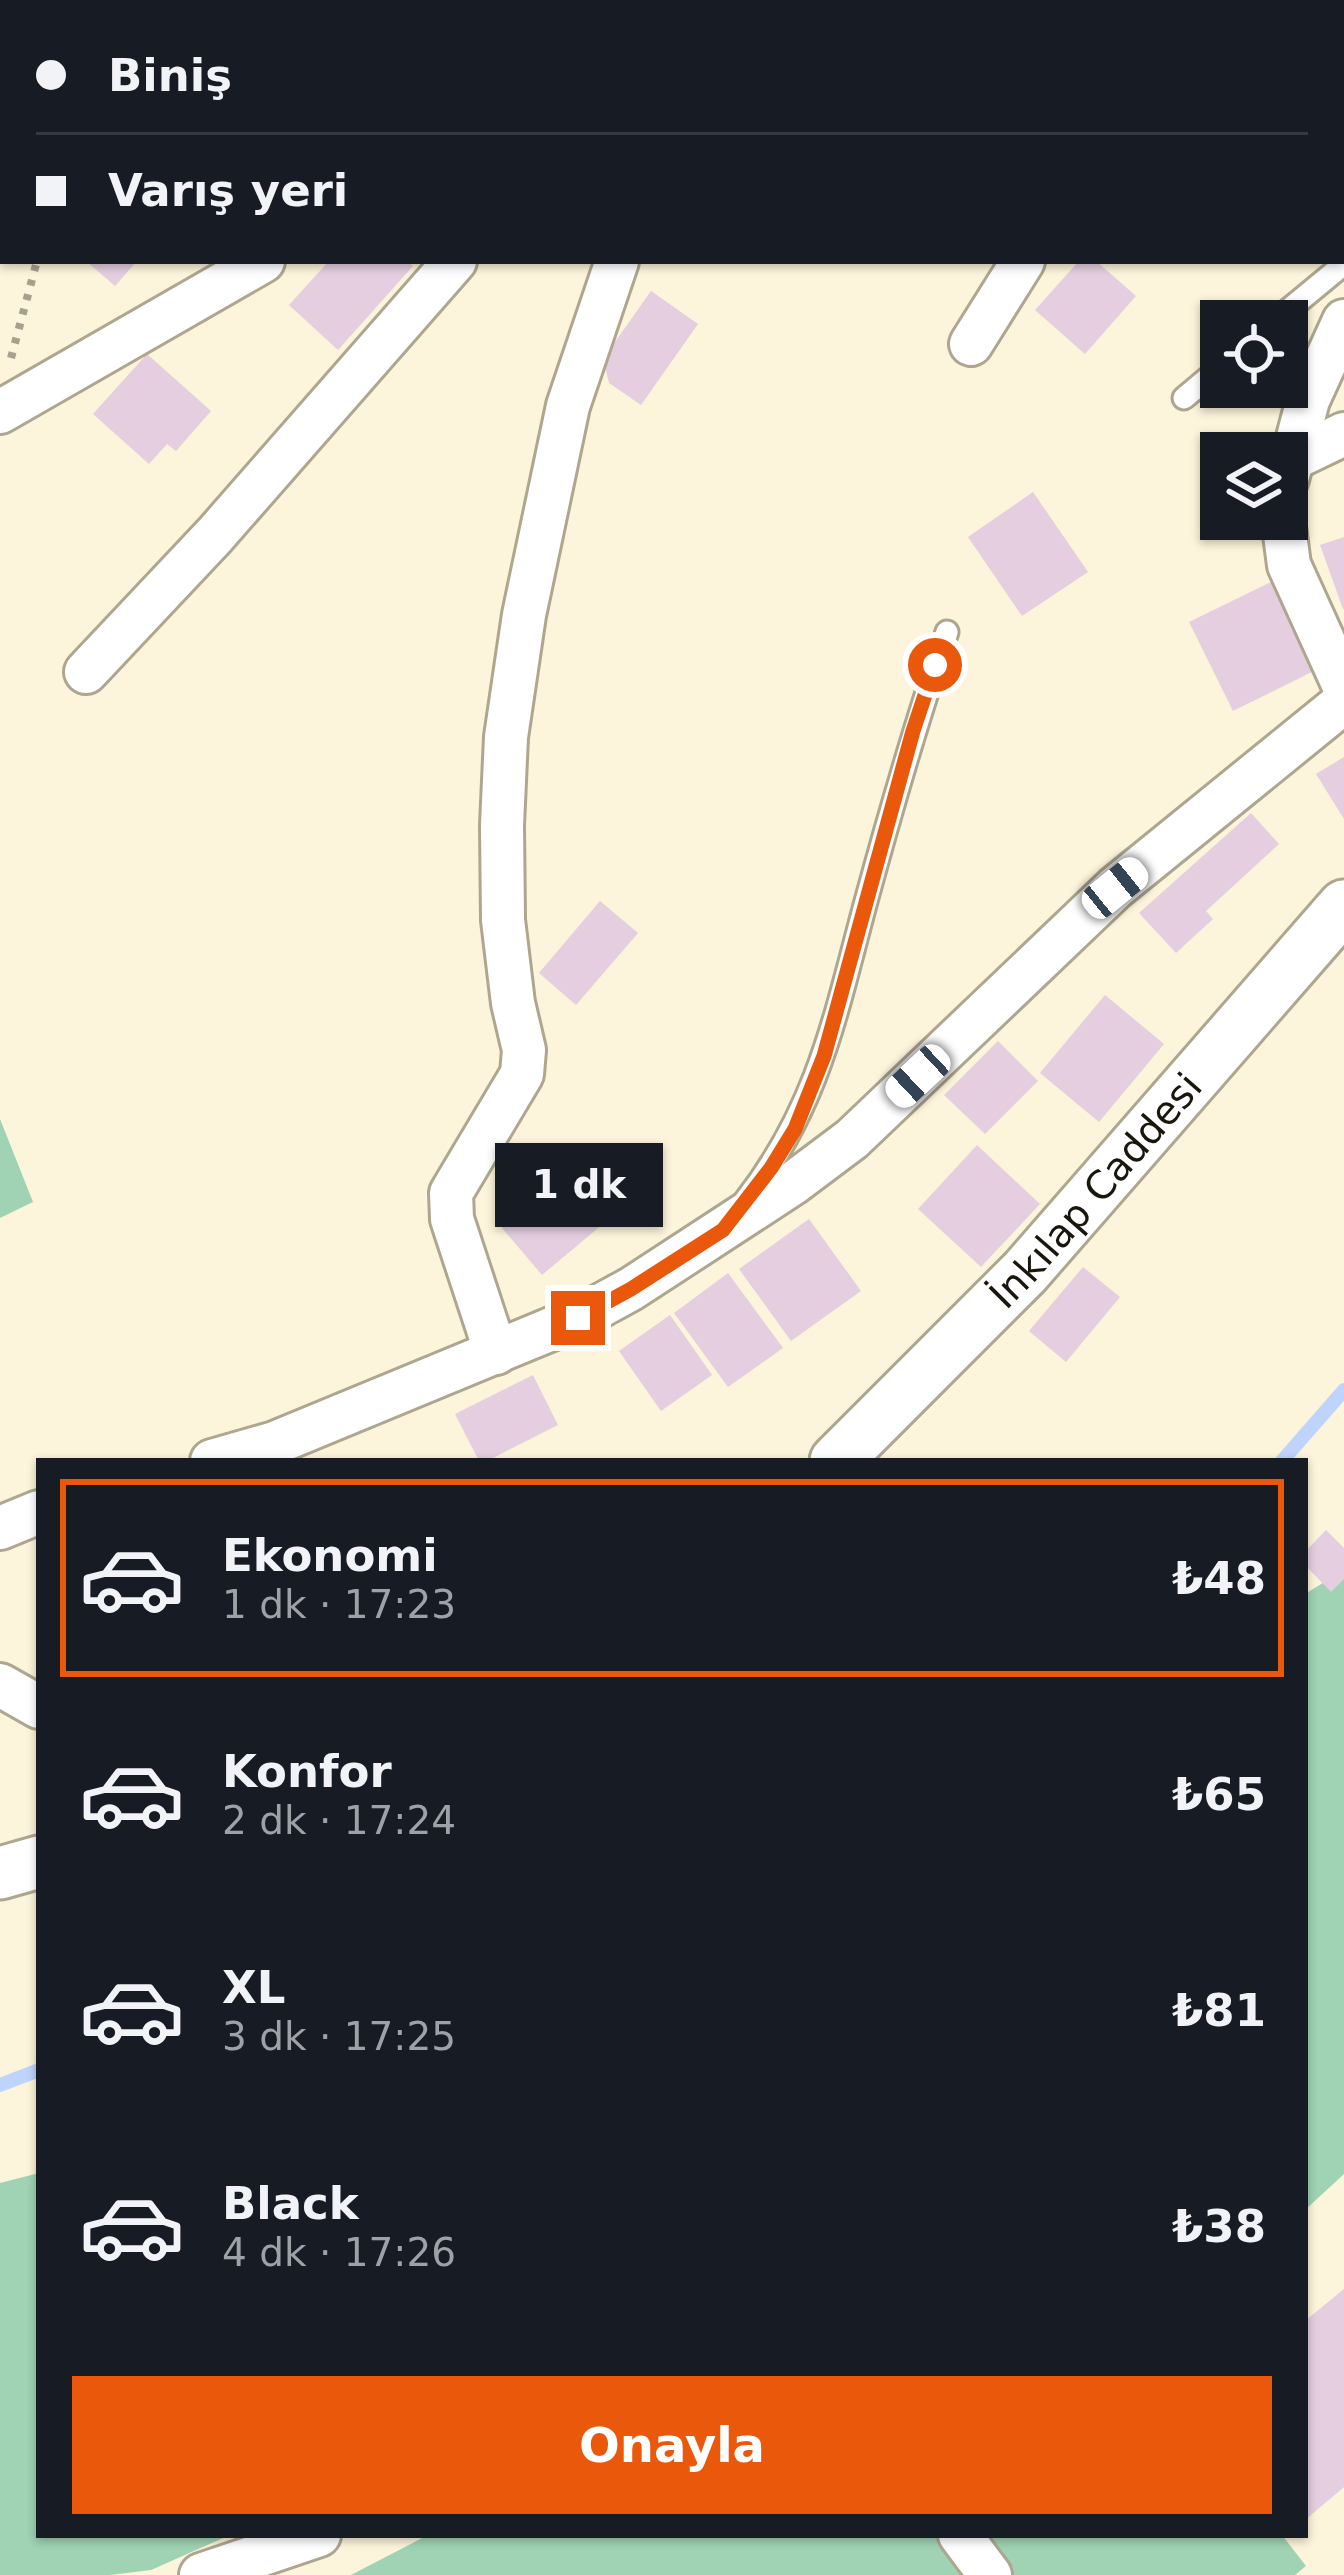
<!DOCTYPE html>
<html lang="tr">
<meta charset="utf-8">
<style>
:root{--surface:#171b24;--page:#242831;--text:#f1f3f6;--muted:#9ea1a6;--line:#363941;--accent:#ea580c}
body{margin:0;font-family:"DejaVu Sans",sans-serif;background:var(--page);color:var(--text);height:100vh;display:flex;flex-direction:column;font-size:45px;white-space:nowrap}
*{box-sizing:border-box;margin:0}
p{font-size:39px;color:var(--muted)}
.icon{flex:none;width:66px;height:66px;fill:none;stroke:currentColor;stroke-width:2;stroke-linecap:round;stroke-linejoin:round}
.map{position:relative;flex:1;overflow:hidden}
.sheet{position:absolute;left:36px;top:1458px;width:1272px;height:1080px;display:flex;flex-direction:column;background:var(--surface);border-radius:0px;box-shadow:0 3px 9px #0004}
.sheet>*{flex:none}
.banner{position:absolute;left:0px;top:0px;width:1344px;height:264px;box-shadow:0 3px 9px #0004;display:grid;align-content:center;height:264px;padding:0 36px;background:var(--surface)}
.tools{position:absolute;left:1200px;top:300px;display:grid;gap:24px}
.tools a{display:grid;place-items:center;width:108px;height:108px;border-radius:0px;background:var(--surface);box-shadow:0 3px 9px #0004;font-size:60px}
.end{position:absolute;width:54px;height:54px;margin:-27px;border:15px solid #ea580c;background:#fff;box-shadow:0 0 0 6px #fff}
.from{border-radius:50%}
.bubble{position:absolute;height:84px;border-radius:0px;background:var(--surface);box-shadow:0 3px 9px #0004;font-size:39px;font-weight:700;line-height:84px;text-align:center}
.car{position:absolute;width:36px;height:72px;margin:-36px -18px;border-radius:15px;box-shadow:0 0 9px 3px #0007;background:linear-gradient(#fff 24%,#345 0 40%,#fff 0 76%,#345 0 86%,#fff 0)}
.banner b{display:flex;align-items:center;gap:42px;height:114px;font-size:45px}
.banner b+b{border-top:3px solid var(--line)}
.banner i{width:30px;height:30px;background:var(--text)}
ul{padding:21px 0 0;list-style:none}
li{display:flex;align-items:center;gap:36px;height:198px;margin:0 24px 18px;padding:0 12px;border:6px solid transparent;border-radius:0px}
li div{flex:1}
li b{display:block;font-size:45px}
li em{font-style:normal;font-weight:700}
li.active{border-color:var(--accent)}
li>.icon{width:108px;height:108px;stroke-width:1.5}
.cta{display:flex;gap:24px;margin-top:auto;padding:24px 36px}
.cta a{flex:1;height:138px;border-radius:0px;background:var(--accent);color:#fff;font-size:48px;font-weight:700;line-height:138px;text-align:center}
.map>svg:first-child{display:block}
.green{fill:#9fd3b3}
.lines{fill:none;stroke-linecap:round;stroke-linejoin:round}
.stream{stroke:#bed4fd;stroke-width:14}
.building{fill:#e4cedf}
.service-casing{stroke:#aea68f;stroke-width:27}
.minor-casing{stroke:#aea68f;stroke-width:48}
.tertiary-casing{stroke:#aea68f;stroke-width:57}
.path{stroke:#a6a08d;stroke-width:8;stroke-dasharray:6 9;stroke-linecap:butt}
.service{stroke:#fff;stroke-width:21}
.minor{stroke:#fff;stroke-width:42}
.tertiary{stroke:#fff;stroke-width:51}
.route{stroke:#ea580c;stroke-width:15}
.labels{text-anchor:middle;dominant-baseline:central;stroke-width:9;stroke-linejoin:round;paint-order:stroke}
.street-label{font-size:39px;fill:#19160e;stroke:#fcf4db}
</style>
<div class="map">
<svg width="1344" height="2575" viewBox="0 0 1344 2575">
<rect width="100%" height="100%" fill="#fcf4db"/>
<!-- green -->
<g class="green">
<path d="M0,1119L33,1202L0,1218Z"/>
<path d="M1344,1570V2174L1305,2210V1594Z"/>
<path d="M39,2173V2535H230L151,2570L110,2575H0V2183Z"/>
<path d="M428,2535H934L965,2575H351Z"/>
<path d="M983,2535H1282L1306,2566L1295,2575H1014Z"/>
</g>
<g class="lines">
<!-- stream -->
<g class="stream">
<path d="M1282,1461L1344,1390"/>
<path d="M0,2085L39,2070"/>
</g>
</g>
<!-- building -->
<g class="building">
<path d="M86,261H137L115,286Z"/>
<path d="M329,261H407L413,266L338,350L289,305Z"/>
<path d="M1079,261H1096L1136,296L1085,354L1035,310Z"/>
<path d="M651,291L698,324L641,405L609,383L603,359Z"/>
<path d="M147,354L211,411L176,451L167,444L149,464L93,414Z"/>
<path d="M1033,492L1088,572L1022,616L968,537Z"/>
<path d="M1344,537V609H1343L1320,545Z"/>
<path d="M1277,579L1322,667L1233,711L1189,622Z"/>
<path d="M1344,757V819L1316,774Z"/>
<path d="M1251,813L1279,844L1206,911L1213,919L1176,953L1139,913Z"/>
<path d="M600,901L638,933L576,1005L539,973Z"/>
<path d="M1105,995L1164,1044L1099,1122L1040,1073Z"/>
<path d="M998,1041L1038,1081L985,1134L944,1095Z"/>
<path d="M977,1145L1040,1204L981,1267L918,1209Z"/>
<path d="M562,1176L603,1224L542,1275L502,1228Z"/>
<path d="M809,1219L861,1291L791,1341L739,1269Z"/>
<path d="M1083,1267L1120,1297L1066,1362L1029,1331Z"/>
<path d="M728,1273L783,1348L728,1387L674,1313Z"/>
<path d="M670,1315L712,1375L661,1411L619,1351Z"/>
<path d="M533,1375L558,1425L487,1461H479L455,1414Z"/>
<path d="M1326,1530L1344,1548V1579L1331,1592L1305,1565V1552Z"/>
<path d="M1344,2289V2487L1305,2520V2321Z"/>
</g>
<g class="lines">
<defs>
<g id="service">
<path d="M688,3L692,0"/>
<path d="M1275,321L1344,264"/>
<path d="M1184,398L1221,367"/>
<path d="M745,1201C818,1107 835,1017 865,905C890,813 916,722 947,632"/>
</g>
<g id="minor">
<path d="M655,3L656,0"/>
<path d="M853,3L859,0"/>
<path d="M1135,3L1137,0"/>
<path d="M971,344L1023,261"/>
<path d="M0,412L263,261"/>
<path d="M1290,460L1344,434"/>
<path d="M1287,479L1308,400L1344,321"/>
<path d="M1283,519L1289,565L1344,686"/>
<path d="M86,672L215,535L455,261"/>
<path d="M496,1353L452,1219L451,1193L522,1074L524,1050L513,1003L503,920L502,825L506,737L524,615L568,406L617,261"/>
<path d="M212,1461L275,1443L578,1318L631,1289L792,1184L852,1139L1115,888L1344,702"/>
<path d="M0,1528L39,1512"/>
<path d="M0,1685L39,1707"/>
<path d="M960,2535L990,2575"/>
<path d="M201,2575L319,2535"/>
</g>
<g id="tertiary">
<path id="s1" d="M836,1461L1025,1272L1344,906"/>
<path d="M0,1873L39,1862"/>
</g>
</defs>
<!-- service casing -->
<use href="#service" class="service-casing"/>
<!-- minor casing -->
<use href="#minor" class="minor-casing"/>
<!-- tertiary casing -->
<use href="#tertiary" class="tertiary-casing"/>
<!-- path -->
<g class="path">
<path d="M187,3L189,0"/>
<path d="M11,358L37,261"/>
</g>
<!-- service -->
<use href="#service" class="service"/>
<!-- minor -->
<use href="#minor" class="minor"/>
<!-- tertiary -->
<use href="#tertiary" class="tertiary"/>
</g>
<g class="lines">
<!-- route -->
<path class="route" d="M578,1318L631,1289L723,1230L771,1168L795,1129L824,1056L913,731L935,665"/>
</g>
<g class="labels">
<!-- street labels -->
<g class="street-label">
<text stroke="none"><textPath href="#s1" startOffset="375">İnkılap Caddesi</textPath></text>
</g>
</g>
</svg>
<div class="tools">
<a><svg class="icon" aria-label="locate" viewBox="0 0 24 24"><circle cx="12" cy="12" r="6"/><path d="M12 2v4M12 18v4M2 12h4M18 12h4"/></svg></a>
<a><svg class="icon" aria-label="layers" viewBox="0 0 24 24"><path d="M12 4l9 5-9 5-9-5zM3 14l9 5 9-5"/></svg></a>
</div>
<i class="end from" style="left:935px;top:665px"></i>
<i class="end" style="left:578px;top:1318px"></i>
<div class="bubble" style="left:495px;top:1143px;width:168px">1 dk</div>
<i class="car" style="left:1115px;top:888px;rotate:51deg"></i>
<i class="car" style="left:918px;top:1076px;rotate:227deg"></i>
<div class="banner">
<b><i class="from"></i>Biniş</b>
<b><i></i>Varış yeri</b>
</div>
<section class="sheet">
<ul>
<li class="active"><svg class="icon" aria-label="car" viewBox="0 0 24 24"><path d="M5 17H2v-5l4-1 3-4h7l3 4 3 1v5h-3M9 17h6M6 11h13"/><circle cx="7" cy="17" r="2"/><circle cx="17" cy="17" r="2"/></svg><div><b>Ekonomi</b><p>1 dk · 17:23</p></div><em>₺48</em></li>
<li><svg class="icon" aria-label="car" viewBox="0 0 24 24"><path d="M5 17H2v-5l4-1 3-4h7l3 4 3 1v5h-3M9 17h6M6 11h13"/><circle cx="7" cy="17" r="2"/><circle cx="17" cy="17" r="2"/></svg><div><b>Konfor</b><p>2 dk · 17:24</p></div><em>₺65</em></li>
<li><svg class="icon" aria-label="car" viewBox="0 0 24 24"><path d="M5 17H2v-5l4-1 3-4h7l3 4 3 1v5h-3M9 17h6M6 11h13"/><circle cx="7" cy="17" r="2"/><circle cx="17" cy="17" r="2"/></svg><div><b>XL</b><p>3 dk · 17:25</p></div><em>₺81</em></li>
<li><svg class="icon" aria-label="car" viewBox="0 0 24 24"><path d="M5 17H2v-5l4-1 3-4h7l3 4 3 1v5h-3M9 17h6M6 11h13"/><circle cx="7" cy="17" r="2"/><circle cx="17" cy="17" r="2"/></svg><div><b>Black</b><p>4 dk · 17:26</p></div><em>₺38</em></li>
</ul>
<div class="cta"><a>Onayla</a></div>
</section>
</div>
